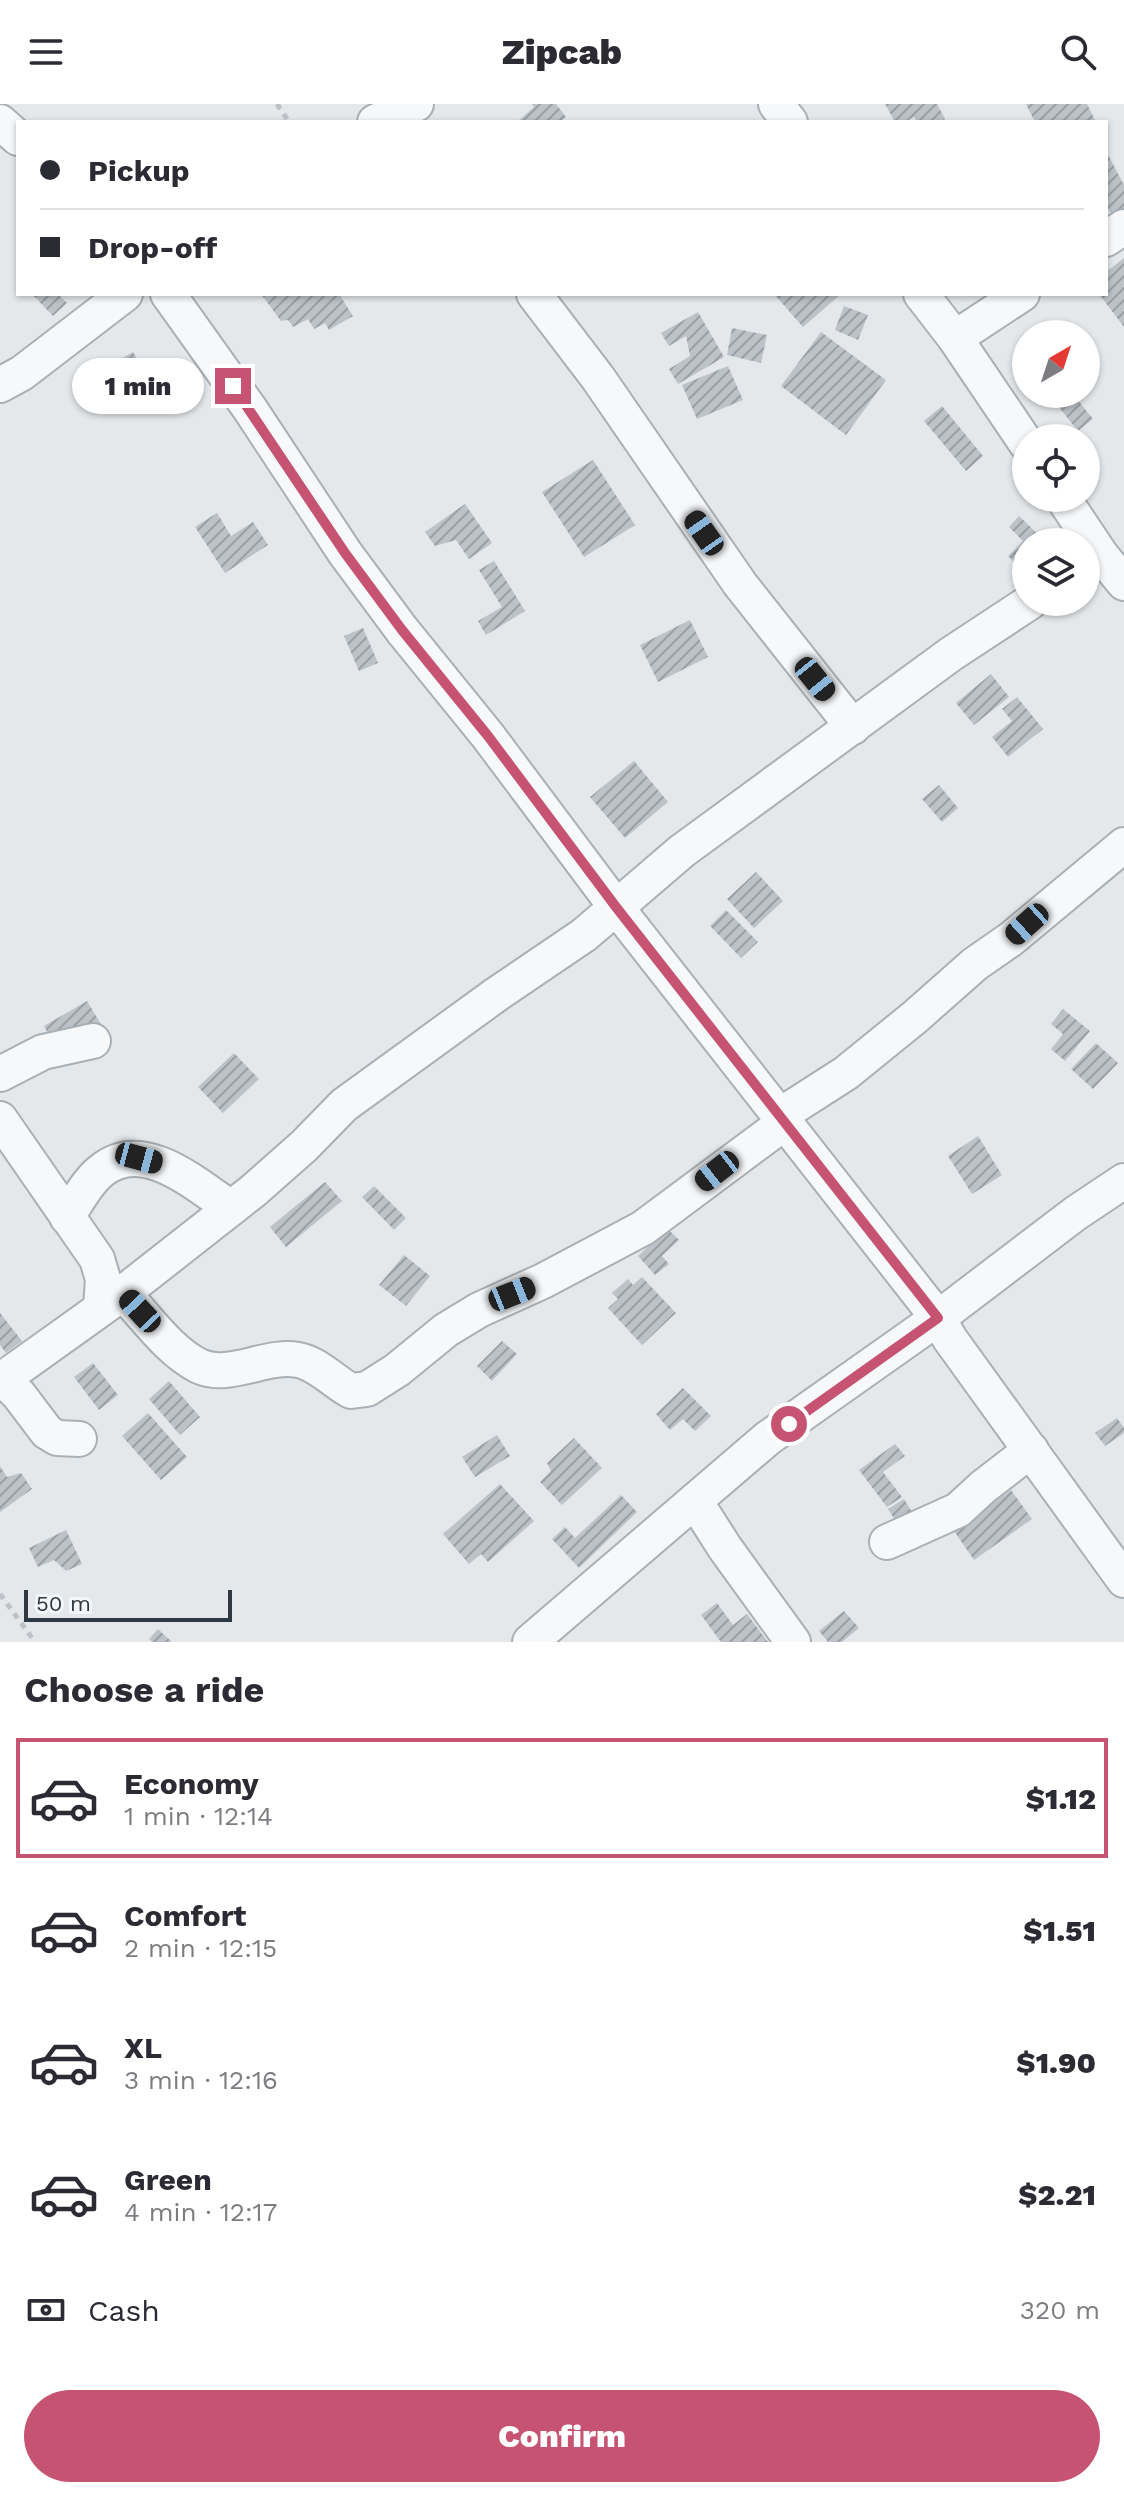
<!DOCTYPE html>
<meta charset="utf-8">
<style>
:root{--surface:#fff;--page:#f7f7f7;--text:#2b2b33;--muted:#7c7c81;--line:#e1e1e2;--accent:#c75373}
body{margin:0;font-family:"Work Sans",sans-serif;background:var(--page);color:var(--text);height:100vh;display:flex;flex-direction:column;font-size:30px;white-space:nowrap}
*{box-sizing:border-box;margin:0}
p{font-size:26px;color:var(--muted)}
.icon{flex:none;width:44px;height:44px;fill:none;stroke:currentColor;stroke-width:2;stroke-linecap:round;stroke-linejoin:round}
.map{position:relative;height:1538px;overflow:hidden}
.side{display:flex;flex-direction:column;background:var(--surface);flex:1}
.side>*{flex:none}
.guide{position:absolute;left:16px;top:16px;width:1092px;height:176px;border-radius:0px;box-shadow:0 2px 6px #0004;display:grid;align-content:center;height:176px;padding:0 24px;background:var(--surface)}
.needle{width:52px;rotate:39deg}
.fabs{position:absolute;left:1012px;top:216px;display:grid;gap:16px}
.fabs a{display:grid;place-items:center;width:88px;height:88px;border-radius:50%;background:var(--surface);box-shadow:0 2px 6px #0004;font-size:40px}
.scale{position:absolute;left:24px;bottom:20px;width:208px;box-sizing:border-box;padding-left:8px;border:4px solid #2d3843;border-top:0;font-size:22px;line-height:28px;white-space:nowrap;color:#2d3843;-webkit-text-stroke:6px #f4f7f9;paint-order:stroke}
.end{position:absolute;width:36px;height:36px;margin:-18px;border:10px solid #c75373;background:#fff;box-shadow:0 0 0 4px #fff}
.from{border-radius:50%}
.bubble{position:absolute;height:56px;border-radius:28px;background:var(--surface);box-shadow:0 2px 6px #0004;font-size:26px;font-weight:800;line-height:56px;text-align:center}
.car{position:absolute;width:24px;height:48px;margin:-24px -12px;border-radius:10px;box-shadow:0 0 6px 2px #0007;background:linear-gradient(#222 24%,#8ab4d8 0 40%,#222 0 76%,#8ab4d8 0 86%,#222 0)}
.guide b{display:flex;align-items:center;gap:28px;height:76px;font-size:30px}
.guide b+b{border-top:2px solid var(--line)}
.guide i{width:20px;height:20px;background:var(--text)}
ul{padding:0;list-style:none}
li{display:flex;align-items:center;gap:24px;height:120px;margin:0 16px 12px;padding:0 8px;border:4px solid transparent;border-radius:0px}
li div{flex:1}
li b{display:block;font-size:30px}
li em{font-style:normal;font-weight:800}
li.selected{border-color:var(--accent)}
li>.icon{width:72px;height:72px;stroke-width:1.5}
h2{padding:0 24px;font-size:36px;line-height:96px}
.pay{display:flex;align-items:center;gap:20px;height:88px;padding:0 24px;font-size:30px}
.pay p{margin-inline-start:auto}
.action{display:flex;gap:16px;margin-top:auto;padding:16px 24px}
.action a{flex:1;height:92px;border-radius:48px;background:var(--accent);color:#fff;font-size:32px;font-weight:800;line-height:92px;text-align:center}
header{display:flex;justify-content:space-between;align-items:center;height:104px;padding:0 24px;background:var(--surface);font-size:36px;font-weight:800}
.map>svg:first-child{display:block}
.building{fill:url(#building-hatch)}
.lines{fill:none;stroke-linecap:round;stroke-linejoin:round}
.minor-casing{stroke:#a9b0b5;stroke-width:38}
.path{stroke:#bec2c7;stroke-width:5;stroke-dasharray:6 6;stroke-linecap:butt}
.minor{stroke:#f7f8fa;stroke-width:34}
.route{stroke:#c75373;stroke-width:10}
</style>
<header><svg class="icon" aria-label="menu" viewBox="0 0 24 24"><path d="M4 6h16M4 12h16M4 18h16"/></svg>Zipcab<svg class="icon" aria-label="search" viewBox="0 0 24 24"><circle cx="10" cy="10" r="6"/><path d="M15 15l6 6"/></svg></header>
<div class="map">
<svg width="1124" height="1538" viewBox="0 0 1124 1538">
<defs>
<pattern id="building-hatch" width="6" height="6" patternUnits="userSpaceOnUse" patternTransform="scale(2)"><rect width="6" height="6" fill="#bcc2c8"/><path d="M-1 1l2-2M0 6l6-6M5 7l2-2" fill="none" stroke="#999fa4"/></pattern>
</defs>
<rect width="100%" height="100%" fill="#e4e8eb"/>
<!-- building -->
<g class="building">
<path d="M532,0H556L566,13L560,18H517L534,3Z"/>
<path d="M885,0H937L945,15L940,18H917L914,13L905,18H895Z"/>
<path d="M1026,0H1087L1096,18H1035Z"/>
<path d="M1106,47L1124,81V107L1113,113L1106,101Z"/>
<path d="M1124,154V223L1099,190H1106V168Z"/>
<path d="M32,190H58L67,199L53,212Z"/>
<path d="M261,190H339L353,212L329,226L325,219L314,225L308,215L293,223L288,216L281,217Z"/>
<path d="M774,190H841L803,223Z"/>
<path d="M844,202L868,211L858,236L835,226Z"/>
<path d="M698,208L724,253L678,280L669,265L690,252L686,232L669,242L661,229Z"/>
<path d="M732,224L767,231L761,259L727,251Z"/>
<path d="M821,228L886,276L846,331L781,282Z"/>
<path d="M133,248L142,264L114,280L105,264Z"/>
<path d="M728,262L743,296L697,315L682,281Z"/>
<path d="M1073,290L1093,315L1078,327L1058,302Z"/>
<path d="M942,302L983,352L966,367L924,317Z"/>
<path d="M593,356L635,421L584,453L542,388Z"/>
<path d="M465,400L492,439L469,455L456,436L435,442L425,428Z"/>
<path d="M217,409L231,432L253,418L268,441L225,469L195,423Z"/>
<path d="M1019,412L1046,438H1026V470L1008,452L1023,437L1009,423Z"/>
<path d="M494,457L525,507L486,531L478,517L502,503L479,466Z"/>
<path d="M690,516L708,553L658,578L640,541Z"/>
<path d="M363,524L378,559L359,567L344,532Z"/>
<path d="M991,570L1009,593L974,621L956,599Z"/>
<path d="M1017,593L1043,625L1008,653L992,633L1012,617L1002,605Z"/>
<path d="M634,657L668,698L625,734L590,693Z"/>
<path d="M939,681L958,704L942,718L922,695Z"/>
<path d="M756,768L783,797L754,824L727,795Z"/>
<path d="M726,806L758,838L741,854L710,822Z"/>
<path d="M87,897L102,922L84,932L78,922L52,937L44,922Z"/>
<path d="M1063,905L1090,927L1065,957L1051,945L1063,930L1051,920Z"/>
<path d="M1096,939L1118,959L1093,985L1071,965Z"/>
<path d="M234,949L259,975L223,1009L198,983Z"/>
<path d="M978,1032L1002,1071L972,1090L948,1052Z"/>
<path d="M325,1078L342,1097L286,1143L270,1123Z"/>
<path d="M374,1082L406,1114L394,1126L362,1093Z"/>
<path d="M667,1124L679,1136L662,1152L669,1160L655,1171L638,1152Z"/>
<path d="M404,1151L430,1172L406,1202L379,1181Z"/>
<path d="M642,1173L676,1209L642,1241L608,1204L618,1195L612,1189L628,1175L633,1181Z"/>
<path d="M0,1209L22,1237L6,1249L0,1241Z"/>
<path d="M502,1237L517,1250L492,1277L477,1262Z"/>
<path d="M93,1259L118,1291L99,1306L74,1273Z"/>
<path d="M169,1277L200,1313L180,1331L149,1295Z"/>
<path d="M683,1284L711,1312L695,1327L683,1315L670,1326L656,1310Z"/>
<path d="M148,1309L187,1353L161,1376L122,1332Z"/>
<path d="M1117,1314L1124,1324V1329L1105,1342L1095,1329Z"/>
<path d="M497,1331L510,1352L475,1373L462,1353Z"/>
<path d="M574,1334L602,1364L562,1401L540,1378L551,1367L547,1359Z"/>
<path d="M895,1340L905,1352L883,1368L902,1393L887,1403L859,1366Z"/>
<path d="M0,1362L7,1373L21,1369L32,1385L0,1408Z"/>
<path d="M500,1380L534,1417L488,1458L481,1450L469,1460L443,1430Z"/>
<path d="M1011,1386L1032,1415L974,1456L954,1427Z"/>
<path d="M621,1391L637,1408L579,1464L552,1435L565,1423L575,1434Z"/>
<path d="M904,1395L912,1408L921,1403L935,1425L911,1441L888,1405Z"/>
<path d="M66,1426L82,1460L66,1467L54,1456L38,1463L29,1444Z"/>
<path d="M717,1499L733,1521L747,1510L768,1538H721L701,1511Z"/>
<path d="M844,1507L859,1524L842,1538H828L819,1527Z"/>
<path d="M158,1525L172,1538H152L149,1535Z"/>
</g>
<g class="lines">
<defs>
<g id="minor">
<path d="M776,0L790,18"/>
<path d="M0,18L18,34"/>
<path d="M375,18L416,0"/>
<path d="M1106,135L1124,123"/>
<path d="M168,190L250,305L345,449L402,526L488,632L616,803L938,1214L950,1235L1124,1476"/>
<path d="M534,190L598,274L740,480L853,623"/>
<path d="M921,190L955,234L1026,339"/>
<path d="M955,234L1022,190"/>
<path d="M0,281L22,269L125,190"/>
<path d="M1063,394L1101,451L1124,479"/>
<path d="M0,970L43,948L93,937"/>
<path d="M779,1012L846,969L915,913L975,860L1011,835L1124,741"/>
<path d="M0,1015L97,1155L103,1175L101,1204"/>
<path d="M67,1113C77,1098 87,1078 101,1067C143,1032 196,1081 231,1104"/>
<path d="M123,1189C146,1213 169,1247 199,1262C229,1276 266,1250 298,1256C317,1259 334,1278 351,1287L367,1285L397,1266L446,1226L479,1206L543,1177L643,1124L784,1019"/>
<path d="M3,1275L19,1291L47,1328L57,1334L79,1335"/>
<path d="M0,1277L123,1189L253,1087L304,1042L344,1001L497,890L584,831L682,747L951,550L1030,498"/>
<path d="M695,1397L725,1444L793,1538"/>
<path d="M887,1438L958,1406L983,1383L1031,1346"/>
<path d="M530,1538L768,1334L938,1214L1076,1109L1124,1077"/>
</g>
</defs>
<!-- minor casing -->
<use href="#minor" class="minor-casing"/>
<!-- path -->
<g class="path">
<path d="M277,0L289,18"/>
<path d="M0,1490L35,1538"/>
</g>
<!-- minor -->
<use href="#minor" class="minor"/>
</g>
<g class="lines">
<!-- route -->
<path class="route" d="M233,282L345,449L402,526L488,632L616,803L938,1214L789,1320"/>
</g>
</svg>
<div class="fabs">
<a><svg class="needle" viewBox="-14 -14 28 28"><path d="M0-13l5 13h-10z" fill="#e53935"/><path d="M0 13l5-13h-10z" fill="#7c7c81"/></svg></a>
<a><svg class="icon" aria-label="locate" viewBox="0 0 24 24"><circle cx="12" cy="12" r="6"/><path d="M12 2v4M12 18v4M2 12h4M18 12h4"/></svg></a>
<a><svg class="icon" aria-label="layers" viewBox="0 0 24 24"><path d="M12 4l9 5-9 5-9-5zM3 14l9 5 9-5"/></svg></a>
</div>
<div class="scale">50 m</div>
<i class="end from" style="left:789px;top:1320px"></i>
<i class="end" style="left:233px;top:282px"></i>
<div class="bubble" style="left:72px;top:254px;width:132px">1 min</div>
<i class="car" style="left:704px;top:429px;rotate:325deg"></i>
<i class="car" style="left:815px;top:575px;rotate:141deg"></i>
<i class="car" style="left:1027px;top:820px;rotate:228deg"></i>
<i class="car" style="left:139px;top:1054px;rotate:105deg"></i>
<i class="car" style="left:717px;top:1067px;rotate:232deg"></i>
<i class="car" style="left:512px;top:1190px;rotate:68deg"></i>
<i class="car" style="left:140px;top:1207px;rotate:317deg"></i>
<div class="guide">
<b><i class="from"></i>Pickup</b>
<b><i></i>Drop-off</b>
</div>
</div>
<section class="side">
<h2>Choose a ride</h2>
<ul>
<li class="selected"><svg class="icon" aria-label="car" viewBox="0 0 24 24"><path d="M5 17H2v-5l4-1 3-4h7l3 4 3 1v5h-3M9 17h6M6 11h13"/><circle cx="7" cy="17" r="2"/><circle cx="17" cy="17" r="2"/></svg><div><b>Economy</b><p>1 min · 12:14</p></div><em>$1.12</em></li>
<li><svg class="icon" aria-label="car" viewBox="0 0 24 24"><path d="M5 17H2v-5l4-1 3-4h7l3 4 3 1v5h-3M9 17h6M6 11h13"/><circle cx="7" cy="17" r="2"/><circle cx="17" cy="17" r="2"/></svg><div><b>Comfort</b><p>2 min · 12:15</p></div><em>$1.51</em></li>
<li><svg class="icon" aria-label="car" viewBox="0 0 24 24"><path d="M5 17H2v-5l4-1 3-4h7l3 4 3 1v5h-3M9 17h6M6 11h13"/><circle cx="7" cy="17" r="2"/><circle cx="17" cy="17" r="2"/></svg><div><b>XL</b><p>3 min · 12:16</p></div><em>$1.90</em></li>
<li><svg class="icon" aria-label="car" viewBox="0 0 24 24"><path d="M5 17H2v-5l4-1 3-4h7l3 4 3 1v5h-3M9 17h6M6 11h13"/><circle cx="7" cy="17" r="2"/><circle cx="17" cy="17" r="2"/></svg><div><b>Green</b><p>4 min · 12:17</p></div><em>$2.21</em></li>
</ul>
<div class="pay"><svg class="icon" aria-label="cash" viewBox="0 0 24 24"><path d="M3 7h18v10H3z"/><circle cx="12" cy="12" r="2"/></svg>Cash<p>320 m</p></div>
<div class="action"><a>Confirm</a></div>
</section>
